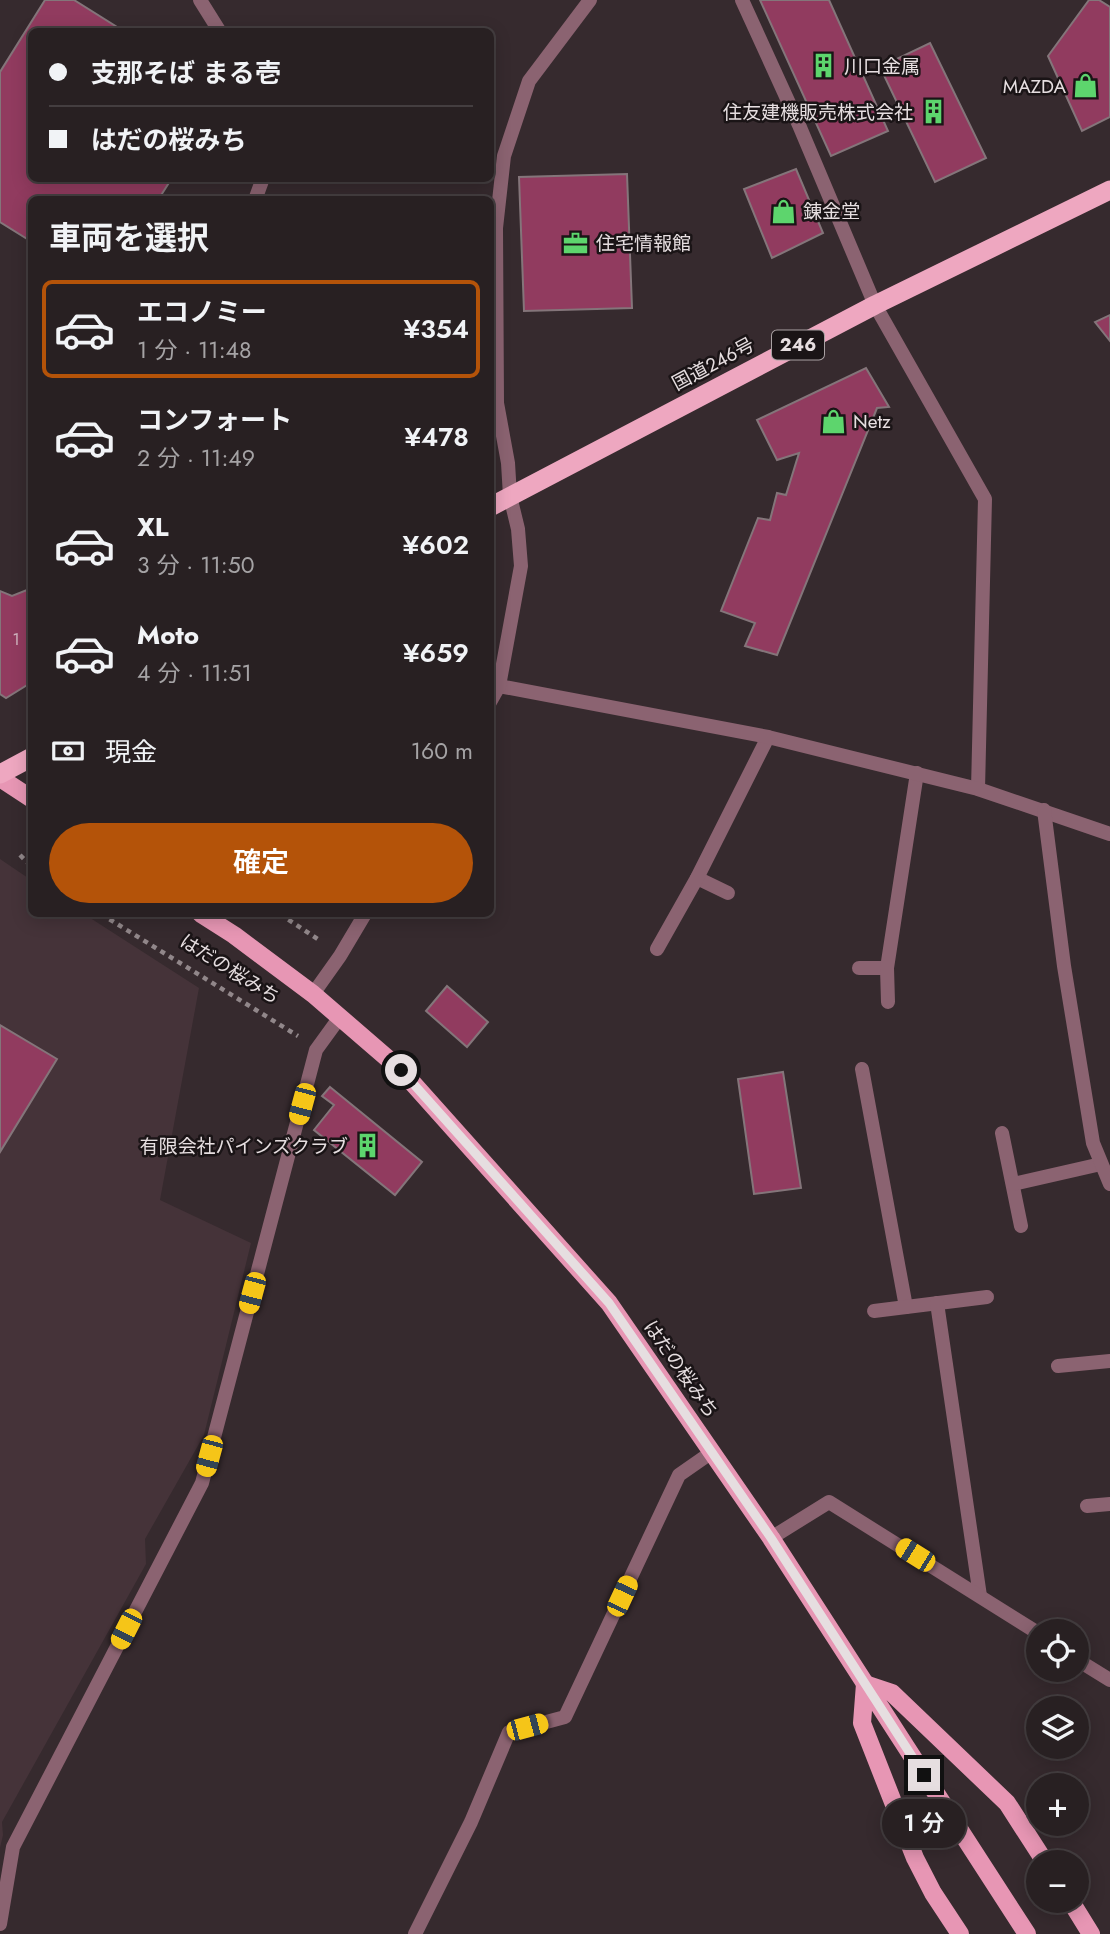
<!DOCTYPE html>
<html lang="ja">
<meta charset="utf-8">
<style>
:root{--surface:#282022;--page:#30282a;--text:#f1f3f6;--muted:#a5a3a5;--line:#443e40;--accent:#b45309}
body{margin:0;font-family:Jost,"Noto Sans JP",sans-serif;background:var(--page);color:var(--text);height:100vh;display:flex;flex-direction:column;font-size:26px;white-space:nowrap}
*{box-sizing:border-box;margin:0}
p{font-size:23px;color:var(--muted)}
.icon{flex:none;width:38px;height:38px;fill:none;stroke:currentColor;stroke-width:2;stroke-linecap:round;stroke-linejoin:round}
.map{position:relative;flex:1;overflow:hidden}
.drawer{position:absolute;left:28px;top:196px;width:466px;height:721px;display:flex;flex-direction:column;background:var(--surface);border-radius:10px;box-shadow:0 4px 18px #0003,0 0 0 2px var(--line)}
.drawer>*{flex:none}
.guide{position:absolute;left:28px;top:28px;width:466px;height:154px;border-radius:10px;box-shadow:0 4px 18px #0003,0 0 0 2px var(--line);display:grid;align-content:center;height:154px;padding:0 21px;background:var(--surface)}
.controls{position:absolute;left:1026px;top:1619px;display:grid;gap:14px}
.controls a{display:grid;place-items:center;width:63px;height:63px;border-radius:50%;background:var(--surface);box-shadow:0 4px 18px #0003,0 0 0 2px var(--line);font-size:35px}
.end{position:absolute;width:32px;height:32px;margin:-16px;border:9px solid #e6dee0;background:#111;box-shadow:0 0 0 4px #111}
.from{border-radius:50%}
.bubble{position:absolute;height:49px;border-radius:24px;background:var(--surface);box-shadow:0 4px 18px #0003,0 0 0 2px var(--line);font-size:23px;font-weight:600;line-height:49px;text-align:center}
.car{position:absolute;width:21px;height:42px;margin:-21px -10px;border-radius:9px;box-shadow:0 0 5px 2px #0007;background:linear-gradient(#f5c518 24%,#345 0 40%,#f5c518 0 76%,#345 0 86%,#f5c518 0)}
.guide b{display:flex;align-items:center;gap:24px;height:66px;font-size:26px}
.guide b+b{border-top:2px solid var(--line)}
.guide i{width:18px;height:18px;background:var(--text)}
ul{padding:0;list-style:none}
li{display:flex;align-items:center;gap:21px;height:98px;margin:0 14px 10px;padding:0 7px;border:4px solid transparent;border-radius:10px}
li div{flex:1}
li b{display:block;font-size:26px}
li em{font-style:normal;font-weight:600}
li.current{border-color:var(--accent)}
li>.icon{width:63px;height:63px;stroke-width:1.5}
h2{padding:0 21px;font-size:32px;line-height:84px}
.pay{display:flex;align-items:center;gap:18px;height:77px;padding:0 21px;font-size:26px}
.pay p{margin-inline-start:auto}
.primary-button{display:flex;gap:14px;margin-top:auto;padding:14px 21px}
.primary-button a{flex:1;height:80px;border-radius:42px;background:var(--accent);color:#fff;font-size:28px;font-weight:600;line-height:80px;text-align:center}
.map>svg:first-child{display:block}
.built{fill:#453339}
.building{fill:#913b5f;stroke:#84757a;stroke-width:2}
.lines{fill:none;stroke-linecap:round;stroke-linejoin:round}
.path{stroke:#91878a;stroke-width:4.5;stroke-dasharray:5 5;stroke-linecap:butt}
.service{stroke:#8b6371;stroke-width:14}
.minor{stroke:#8b6371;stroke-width:14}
.primary{stroke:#e796b4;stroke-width:18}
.trunk{stroke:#eea7c0;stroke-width:19}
.route{stroke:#e6dee0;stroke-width:9}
.labels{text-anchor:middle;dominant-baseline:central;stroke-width:5;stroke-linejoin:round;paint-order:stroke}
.number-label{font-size:16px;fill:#d1b5c0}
.shield{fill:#1a1416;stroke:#a9a1a3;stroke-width:2}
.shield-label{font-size:18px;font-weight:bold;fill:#e6dee0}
.poi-label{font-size:19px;fill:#e6dee0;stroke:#1a1416;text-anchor:start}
.street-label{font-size:19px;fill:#e6dee0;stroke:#1a1416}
</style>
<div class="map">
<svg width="1110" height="1934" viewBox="0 0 1110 1934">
<rect width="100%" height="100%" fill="#362a2e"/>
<!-- built -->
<path class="built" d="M0,859L31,880L32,914H84L199,988L160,1200L251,1243L204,1435L145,1539L146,1564L2,1822L3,1835L0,1848Z"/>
<!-- building -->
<g class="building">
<path d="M45,0H74L125,32H32V178H172L158,200H32V242L0,222V72Z"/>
<path d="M760,0H829L888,131L831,156Z"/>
<path d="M1089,0H1099L1110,7V117L1082,131L1048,56Z"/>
<path d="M930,43L986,158L935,182L880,67Z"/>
<path d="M796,169L823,233L772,258L744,189Z"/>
<path d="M627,174L632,308L524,311L519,177Z"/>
<path d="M1110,315V341L1095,322Z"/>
<path d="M866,368L889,407L877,408L777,655L745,646L755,623L721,611L758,518L770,520L777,493L786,495L799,453L777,460L757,420Z"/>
<path d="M32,588V682L6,698L0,694V591L12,596Z"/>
<path d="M447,986L488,1022L467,1047L426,1011Z"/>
<path d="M0,1025L57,1059L0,1152Z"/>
<path d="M783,1072L801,1188L754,1194L738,1079Z"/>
<path d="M330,1087L422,1162L395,1195L314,1130L334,1105L322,1096Z"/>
</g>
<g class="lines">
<!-- path -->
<g class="path">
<path d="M20,855L32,867"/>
<path d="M101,914L298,1036"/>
<path d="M280,914L319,940"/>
</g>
<!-- service -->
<g class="service">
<path d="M697,878L728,893"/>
<path d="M657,949L697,878L768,737"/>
<path d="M859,968H887"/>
<path d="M888,1002L887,968L917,773"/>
<path d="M862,1069L906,1307"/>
<path d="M1002,1133L1021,1226"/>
<path d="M1013,1184L1101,1164"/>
<path d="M874,1311L987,1297"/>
<path d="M1058,1366L1110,1361"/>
<path d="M1087,1506L1110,1504"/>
<path d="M415,1934L471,1822L509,1732L565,1717L679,1475L712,1452"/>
</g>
<!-- minor -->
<g class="minor">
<path d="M200,0L220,32"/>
<path d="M742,0L799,125L875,305L985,499L978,789"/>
<path d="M255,200L263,178"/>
<path d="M499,686L768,737L978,789L1110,834"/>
<path d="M490,702L499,686L521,566L518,529L510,496L508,463L497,403L496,228L504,156L529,81L590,0"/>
<path d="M1044,810L1064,966L1093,1143L1110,1184"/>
<path d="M313,994L340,956L365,914"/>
<path d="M937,1303L980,1596"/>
<path d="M771,1538L829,1502L1038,1633"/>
<path d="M1076,1659L1110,1680"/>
<path d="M0,1924L13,1847L202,1483L316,1050L340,1017"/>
</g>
<!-- primary -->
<g class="primary">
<path d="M0,778L32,799"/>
<path d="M201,914L234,935L313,994L401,1070L609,1303L771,1538L1027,1934"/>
<path d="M1070,1900L1091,1934"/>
<path d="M960,1934L933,1893L915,1858L862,1723L865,1684L892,1693L1007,1803L1045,1862"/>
</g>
<!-- trunk -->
<g class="trunk">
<path d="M490,507L875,305L1110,190"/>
<path d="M0,774L32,757"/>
</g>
</g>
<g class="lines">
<!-- route -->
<path class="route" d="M401,1070L609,1303L771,1538L924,1775"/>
</g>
<!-- icons -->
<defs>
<symbol id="building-bare" viewBox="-9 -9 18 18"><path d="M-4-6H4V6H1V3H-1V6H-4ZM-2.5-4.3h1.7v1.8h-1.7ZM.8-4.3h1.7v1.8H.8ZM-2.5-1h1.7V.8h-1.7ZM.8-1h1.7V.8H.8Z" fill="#5dd56d" stroke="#1a1416" stroke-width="2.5" paint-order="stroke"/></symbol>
<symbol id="shop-bare" viewBox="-9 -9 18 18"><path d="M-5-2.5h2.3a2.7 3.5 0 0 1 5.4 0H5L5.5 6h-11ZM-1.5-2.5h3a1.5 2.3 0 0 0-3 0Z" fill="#5dd56d" stroke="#1a1416" stroke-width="2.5" paint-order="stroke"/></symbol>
<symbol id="office-bare" viewBox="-9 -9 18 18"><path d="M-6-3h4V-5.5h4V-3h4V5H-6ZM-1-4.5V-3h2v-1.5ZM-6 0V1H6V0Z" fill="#5dd56d" stroke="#1a1416" stroke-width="2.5" paint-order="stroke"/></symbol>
</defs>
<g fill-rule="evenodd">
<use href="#building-bare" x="806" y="48" width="35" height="35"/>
<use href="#shop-bare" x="1068" y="68" width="35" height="35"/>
<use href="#building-bare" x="916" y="94" width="35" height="35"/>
<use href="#shop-bare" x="766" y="194" width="35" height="35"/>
<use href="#office-bare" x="558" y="226" width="35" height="35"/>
<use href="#shop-bare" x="816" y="404" width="35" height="35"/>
<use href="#building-bare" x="350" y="1128" width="35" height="35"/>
</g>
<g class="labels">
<!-- number labels -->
<g class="number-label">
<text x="16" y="639">1</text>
</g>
<!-- shield labels -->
<rect class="shield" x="772" y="330.5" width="52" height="29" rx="5"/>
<g class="shield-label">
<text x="798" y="345">246</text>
</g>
<!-- poi labels -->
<g class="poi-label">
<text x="844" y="66">川口金属</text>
<text x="1066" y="86" text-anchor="end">MAZDA</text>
<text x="913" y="112" text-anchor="end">住友建機販売株式会社</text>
<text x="803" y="211">錬金堂</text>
<text x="596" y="243">住宅情報館</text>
<text x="853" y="421">Netz</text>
<text x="348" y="1146" text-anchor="end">有限会社パインズクラブ</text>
</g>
<!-- street labels -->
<g class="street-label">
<text transform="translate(713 364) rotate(-28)">国道246号</text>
<text transform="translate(230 969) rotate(32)">はだの桜みち</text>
<text transform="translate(681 1369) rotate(55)">はだの桜みち</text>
</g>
</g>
</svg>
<div class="controls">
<a><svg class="icon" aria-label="locate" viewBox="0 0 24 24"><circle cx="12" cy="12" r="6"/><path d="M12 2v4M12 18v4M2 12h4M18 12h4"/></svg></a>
<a><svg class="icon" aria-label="layers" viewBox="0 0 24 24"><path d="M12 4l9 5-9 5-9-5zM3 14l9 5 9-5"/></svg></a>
<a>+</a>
<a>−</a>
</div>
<i class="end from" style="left:401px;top:1070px"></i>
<i class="end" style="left:924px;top:1775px"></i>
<div class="bubble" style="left:882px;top:1799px;width:84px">1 分</div>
<i class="car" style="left:302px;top:1104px;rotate:195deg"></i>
<i class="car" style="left:252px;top:1293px;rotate:195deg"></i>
<i class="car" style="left:209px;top:1456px;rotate:195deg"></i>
<i class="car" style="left:915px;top:1555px;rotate:302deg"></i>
<i class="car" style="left:622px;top:1596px;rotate:25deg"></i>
<i class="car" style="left:126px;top:1629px;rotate:207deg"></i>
<i class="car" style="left:527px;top:1727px;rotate:75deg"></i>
<div class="guide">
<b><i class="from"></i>支那そば まる壱</b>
<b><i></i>はだの桜みち</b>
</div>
<section class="drawer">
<h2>車両を選択</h2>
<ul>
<li class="current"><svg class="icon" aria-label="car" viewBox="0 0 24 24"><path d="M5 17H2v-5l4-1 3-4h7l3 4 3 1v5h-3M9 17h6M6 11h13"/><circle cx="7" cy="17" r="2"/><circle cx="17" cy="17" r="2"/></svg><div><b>エコノミー</b><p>1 分 · 11:48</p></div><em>¥354</em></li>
<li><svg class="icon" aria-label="car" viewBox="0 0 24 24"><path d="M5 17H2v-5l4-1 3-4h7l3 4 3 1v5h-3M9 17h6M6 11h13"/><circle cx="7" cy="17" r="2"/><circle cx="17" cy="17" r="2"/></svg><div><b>コンフォート</b><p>2 分 · 11:49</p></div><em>¥478</em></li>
<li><svg class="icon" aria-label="car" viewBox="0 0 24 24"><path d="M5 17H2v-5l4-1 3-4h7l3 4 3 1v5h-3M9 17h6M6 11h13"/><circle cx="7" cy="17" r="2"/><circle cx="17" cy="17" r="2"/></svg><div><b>XL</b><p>3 分 · 11:50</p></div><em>¥602</em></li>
<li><svg class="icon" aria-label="car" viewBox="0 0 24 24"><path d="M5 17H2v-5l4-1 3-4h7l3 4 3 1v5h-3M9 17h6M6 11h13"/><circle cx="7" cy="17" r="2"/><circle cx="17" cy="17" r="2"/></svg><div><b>Moto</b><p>4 分 · 11:51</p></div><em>¥659</em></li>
</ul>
<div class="pay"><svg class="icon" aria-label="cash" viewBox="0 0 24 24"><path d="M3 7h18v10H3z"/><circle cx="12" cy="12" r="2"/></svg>現金<p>160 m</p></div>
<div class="primary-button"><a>確定</a></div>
</section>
</div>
